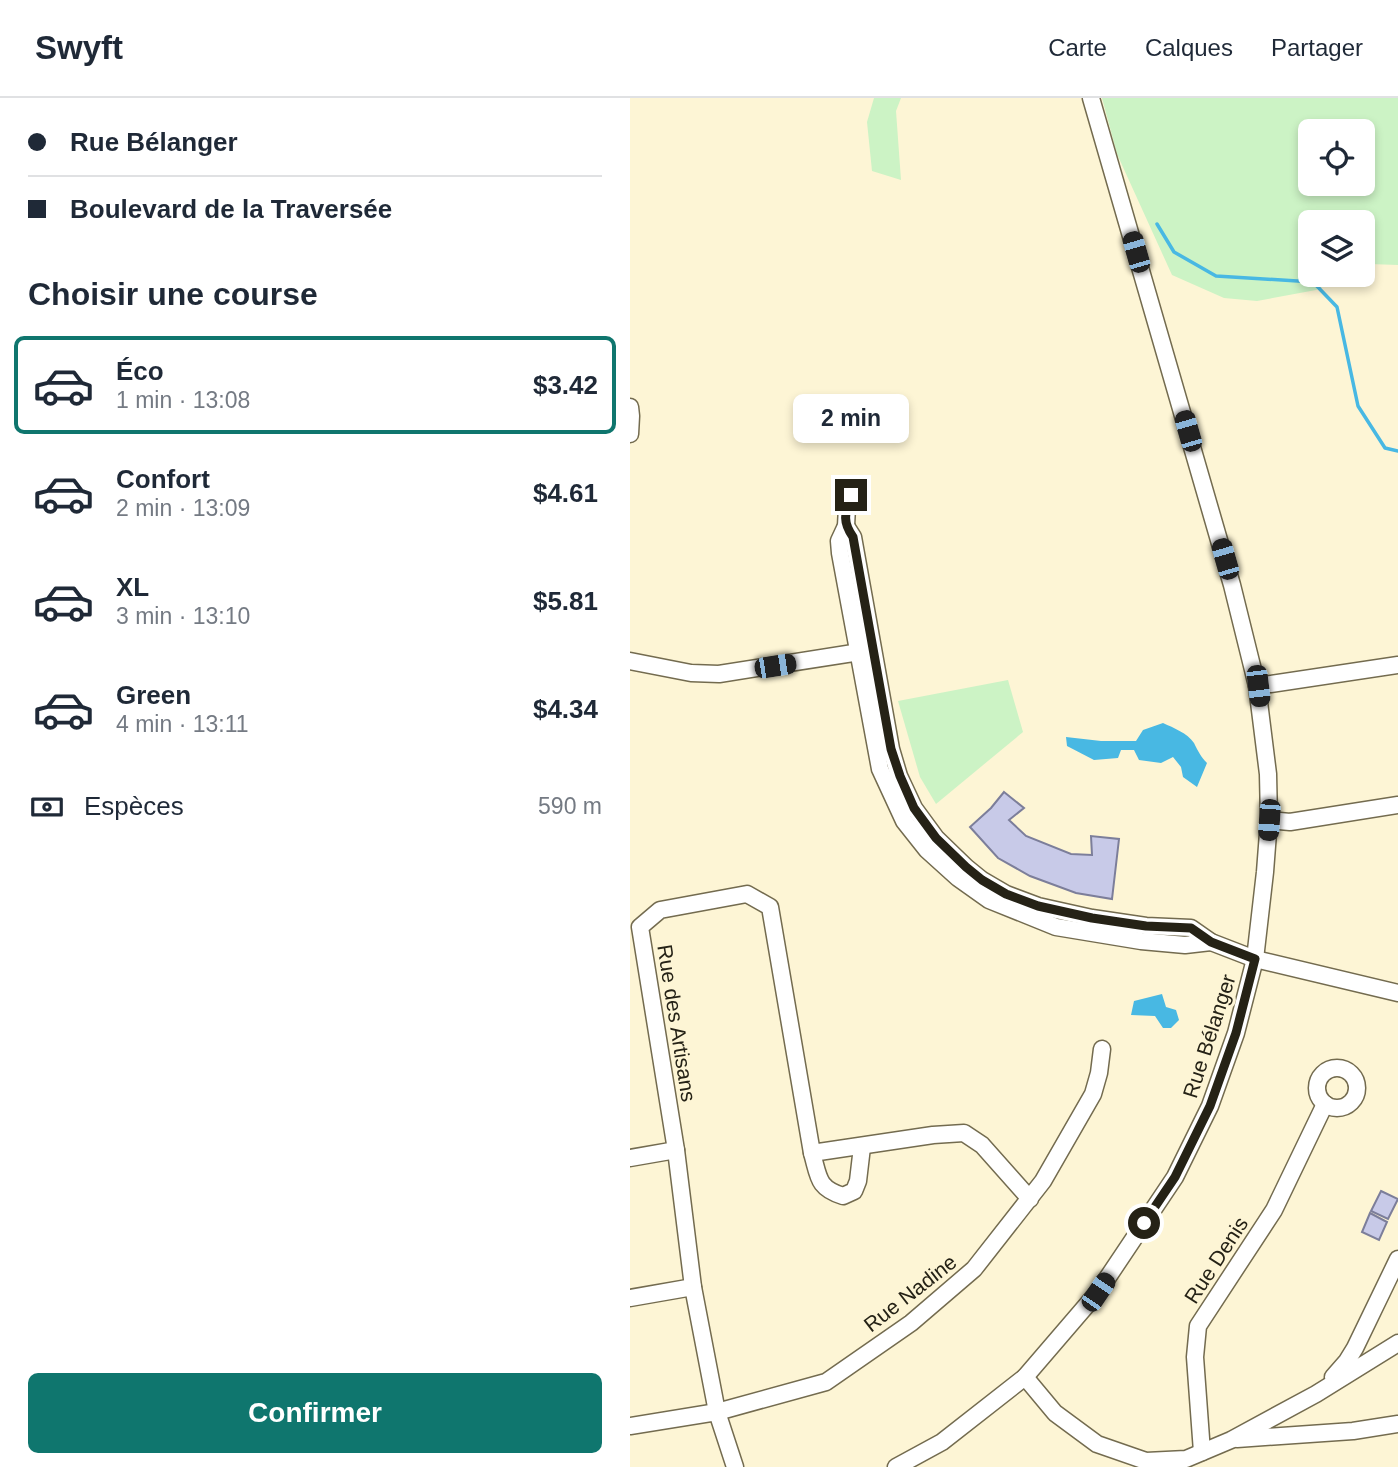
<!DOCTYPE html>
<html lang="fr">
<meta charset="utf-8">
<style>
:root{--surface:#fff;--page:#f6f6f7;--text:#1f2937;--muted:#747a83;--line:#e0e1e3;--accent:#0f766e}
body{margin:0;font-family:Helvetica,sans-serif;background:var(--page);color:var(--text);height:100vh;display:flex;flex-direction:column;font-size:26px;white-space:nowrap}
*{box-sizing:border-box;margin:0}
p{font-size:23px;color:var(--muted)}
.icon{flex:none;width:38px;height:38px;fill:none;stroke:currentColor;stroke-width:2;stroke-linecap:round;stroke-linejoin:round}
.map{position:relative;flex:1;overflow:hidden}
.sheet{display:flex;flex-direction:column;background:var(--surface);width:630px}
.sheet>*{flex:none}
.top-card{display:grid;align-content:center;height:154px;padding:0 28px;background:var(--surface)}
.controls{position:absolute;left:668px;top:21px;display:grid;gap:14px}
.controls a{display:grid;place-items:center;width:77px;height:77px;border-radius:10px;background:var(--surface);box-shadow:0 4px 10px #0003;font-size:35px}
.end{position:absolute;width:32px;height:32px;margin:-16px;border:9px solid #252216;background:#fff;box-shadow:0 0 0 4px #fff}
.from{border-radius:50%}
.bubble{position:absolute;height:49px;border-radius:10px;background:var(--surface);box-shadow:0 4px 10px #0003;font-size:23px;font-weight:700;line-height:49px;text-align:center}
.car{position:absolute;width:21px;height:42px;margin:-21px -10px;border-radius:9px;box-shadow:0 0 5px 2px #0007;background:linear-gradient(#222 24%,#8ab4d8 0 40%,#222 0 76%,#8ab4d8 0 86%,#222 0)}
.top-card b{display:flex;align-items:center;gap:24px;height:66px;font-size:26px}
.top-card b+b{border-top:2px solid var(--line)}
.top-card i{width:18px;height:18px;background:var(--text)}
ul{padding:0;list-style:none}
li{display:flex;align-items:center;gap:21px;height:98px;margin:0 14px 10px;padding:0 14px;border:4px solid transparent;border-radius:10px}
li div{flex:1}
li b{display:block;font-size:26px}
li em{font-style:normal;font-weight:700}
li.selected{border-color:var(--accent)}
li>.icon{width:63px;height:63px;stroke-width:1.5}
h2{padding:0 28px;font-size:32px;line-height:84px}
.pay{display:flex;align-items:center;gap:18px;height:77px;padding:0 28px;font-size:26px}
.pay p{margin-inline-start:auto}
.action{display:flex;gap:14px;margin-top:auto;padding:14px 28px}
.action a{flex:1;height:80px;border-radius:10px;background:var(--accent);color:#fff;font-size:28px;font-weight:700;line-height:80px;text-align:center}
header{display:flex;align-items:center;gap:42px;box-sizing:border-box;height:98px;padding:0 35px;background:var(--surface);border-bottom:2px solid var(--line)}
header strong{font-size:33px}
nav{display:flex;gap:38px;margin-inline-start:auto;font-size:24px}
main{display:flex;flex:1;min-height:0}
.map>svg:first-child{display:block}
.green{fill:#ccf3c5;fill-rule:evenodd}
.water{fill:#48b8e3}
.lines{fill:none;stroke-linecap:round;stroke-linejoin:round}
.stream{stroke:#48b8e3;stroke-width:3.5}
.building{fill:#c8cae8;stroke:#7c7e9a;stroke-width:2}
.minor-casing{stroke:#736b4f;stroke-width:19}
.minor{stroke:#fff;stroke-width:16}
.route{stroke:#252216;stroke-width:9}
.labels{text-anchor:middle;dominant-baseline:central;stroke-width:6;stroke-linejoin:round;paint-order:stroke}
.street-label{font-size:21px;fill:#252216;stroke:#fdf5d5}
</style>
<header>
<strong>Swyft</strong>
<nav><a>Carte</a><a>Calques</a><a>Partager</a></nav>
</header>
<main>
<section class="sheet">
<div class="top-card">
<b><i class="from"></i>Rue Bélanger</b>
<b><i></i>Boulevard de la Traversée</b>
</div>
<h2>Choisir une course</h2>
<ul>
<li class="selected"><svg class="icon" aria-label="car" viewBox="0 0 24 24"><path d="M5 17H2v-5l4-1 3-4h7l3 4 3 1v5h-3M9 17h6M6 11h13"/><circle cx="7" cy="17" r="2"/><circle cx="17" cy="17" r="2"/></svg><div><b>Éco</b><p>1 min · 13:08</p></div><em>$3.42</em></li>
<li><svg class="icon" aria-label="car" viewBox="0 0 24 24"><path d="M5 17H2v-5l4-1 3-4h7l3 4 3 1v5h-3M9 17h6M6 11h13"/><circle cx="7" cy="17" r="2"/><circle cx="17" cy="17" r="2"/></svg><div><b>Confort</b><p>2 min · 13:09</p></div><em>$4.61</em></li>
<li><svg class="icon" aria-label="car" viewBox="0 0 24 24"><path d="M5 17H2v-5l4-1 3-4h7l3 4 3 1v5h-3M9 17h6M6 11h13"/><circle cx="7" cy="17" r="2"/><circle cx="17" cy="17" r="2"/></svg><div><b>XL</b><p>3 min · 13:10</p></div><em>$5.81</em></li>
<li><svg class="icon" aria-label="car" viewBox="0 0 24 24"><path d="M5 17H2v-5l4-1 3-4h7l3 4 3 1v5h-3M9 17h6M6 11h13"/><circle cx="7" cy="17" r="2"/><circle cx="17" cy="17" r="2"/></svg><div><b>Green</b><p>4 min · 13:11</p></div><em>$4.34</em></li>
</ul>
<div class="pay"><svg class="icon" aria-label="cash" viewBox="0 0 24 24"><path d="M3 7h18v10H3z"/><circle cx="12" cy="12" r="2"/></svg>Espèces<p>590 m</p></div>
<div class="action"><a>Confirmer</a></div>
</section>
<div class="map">
<svg width="768" height="1369" viewBox="0 0 768 1369">
<rect width="100%" height="100%" fill="#fdf5d5"/>
<!-- green -->
<g class="green">
<path d="M244,0H271L266,13L271,82L242,73L237,24Z"/>
<path d="M472,0H768V167L739,166L733,169V124H681V177H718L686,192L627,203L594,200L542,177L487,56ZM733,33V86H681V33Z"/>
<path d="M378,582L393,634L306,706L290,679L268,603Z"/>
</g>
<!-- water -->
<g class="water">
<path d="M533,625C544,630 557,635 564,645C568,653 571,659 577,665L567,689L553,679L551,669L543,659L531,665L509,662L504,652H491L488,660L464,662L437,648L436,639L471,643H506L513,632Z"/>
<path d="M532,896L536,909L546,912L549,922L541,930H533L525,918L501,917L504,903Z"/>
</g>
<g class="lines">
<!-- stream -->
<path class="stream" d="M527,126L544,154L586,178L683,184L707,209L728,308L755,350L768,353"/>
</g>
<!-- building -->
<g class="building">
<path d="M374,694L394,710L379,722L396,738L441,756L462,757L461,738L489,741L482,801L446,795L400,778L368,760L340,729L361,710Z"/>
<path d="M751,1093L768,1101L758,1121L741,1113Z"/>
<path d="M740,1115L757,1124L749,1142L732,1134Z"/>
</g>
<g class="lines">
<defs>
<g id="minor">
<path d="M0,309L1,318L0,336"/>
<path d="M221,397L217,409L216,428L209,443L210,455L250,671L274,723L297,752L328,780L359,802L426,829L511,843L555,847L581,844"/>
<path d="M216,428L223,439L261,651L269,678L284,710L306,740L336,769L352,782L376,796L408,808L462,820L516,828L561,830L581,844L625,861L768,895"/>
<path d="M0,563L61,575L89,576L236,553"/>
<path d="M627,588L768,567"/>
<path d="M639,722L660,724L768,707"/>
<circle cx="707" cy="990" r="20"/>
<path d="M182,1055C189,1079 187,1090 213,1098L224,1093L228,1083L232,1049"/>
<path d="M0,1060L46,1052"/>
<path d="M0,1200L63,1189"/>
<path d="M395,1279L425,1315L467,1346L516,1363L556,1361L601,1342L686,1296L768,1245"/>
<path d="M703,1279L717,1263L725,1250L768,1161"/>
<path d="M0,1328L87,1314L196,1284L281,1225L344,1171L413,1083L463,996L469,975L472,951"/>
<path d="M607,1341L723,1333L768,1326"/>
<path d="M572,1354L565,1259L568,1228L644,1112L695,1006"/>
<path d="M105,1369L87,1314L63,1189L46,1052L10,829L30,812L117,796L140,809L182,1055L303,1037L334,1035L352,1047L400,1101"/>
<path d="M266,1369L312,1344L395,1279L468,1194L545,1079L580,1008L606,935L625,861L635,774L639,722L638,676L627,588L602,487L461,0"/>
</g>
</defs>
<!-- minor casing -->
<use href="#minor" class="minor-casing"/>
<!-- minor -->
<use href="#minor" class="minor"/>
</g>
<g class="lines">
<!-- route -->
<path class="route" d="M221,397C215,416 212,423 223,439L261,651L270,678L284,710L306,740L336,769L352,782L376,796L408,808L462,820L516,828L561,830L581,844L625,861L606,935L580,1008L545,1079L514,1125"/>
</g>
<g class="labels">
<!-- street labels -->
<g class="street-label">
<text transform="translate(47 925) rotate(81)">Rue des Artisans</text>
<text transform="translate(579 938) rotate(-72)">Rue Bélanger</text>
<text transform="translate(586 1162) rotate(-57)">Rue Denis</text>
<text transform="translate(280 1195) rotate(-38)">Rue Nadine</text>
</g>
</g>
</svg>
<div class="controls">
<a><svg class="icon" aria-label="locate" viewBox="0 0 24 24"><circle cx="12" cy="12" r="6"/><path d="M12 2v4M12 18v4M2 12h4M18 12h4"/></svg></a>
<a><svg class="icon" aria-label="layers" viewBox="0 0 24 24"><path d="M12 4l9 5-9 5-9-5zM3 14l9 5 9-5"/></svg></a>
</div>
<i class="end from" style="left:514px;top:1125px"></i>
<i class="end" style="left:221px;top:397px"></i>
<div class="bubble" style="left:163px;top:296px;width:116px">2 min</div>
<i class="car" style="left:506px;top:154px;rotate:344deg"></i>
<i class="car" style="left:558px;top:333px;rotate:344deg"></i>
<i class="car" style="left:595px;top:461px;rotate:344deg"></i>
<i class="car" style="left:145px;top:568px;rotate:81deg"></i>
<i class="car" style="left:628px;top:588px;rotate:173deg"></i>
<i class="car" style="left:639px;top:722px;rotate:184deg"></i>
<i class="car" style="left:468px;top:1194px;rotate:34deg"></i>
</div>
</main>
